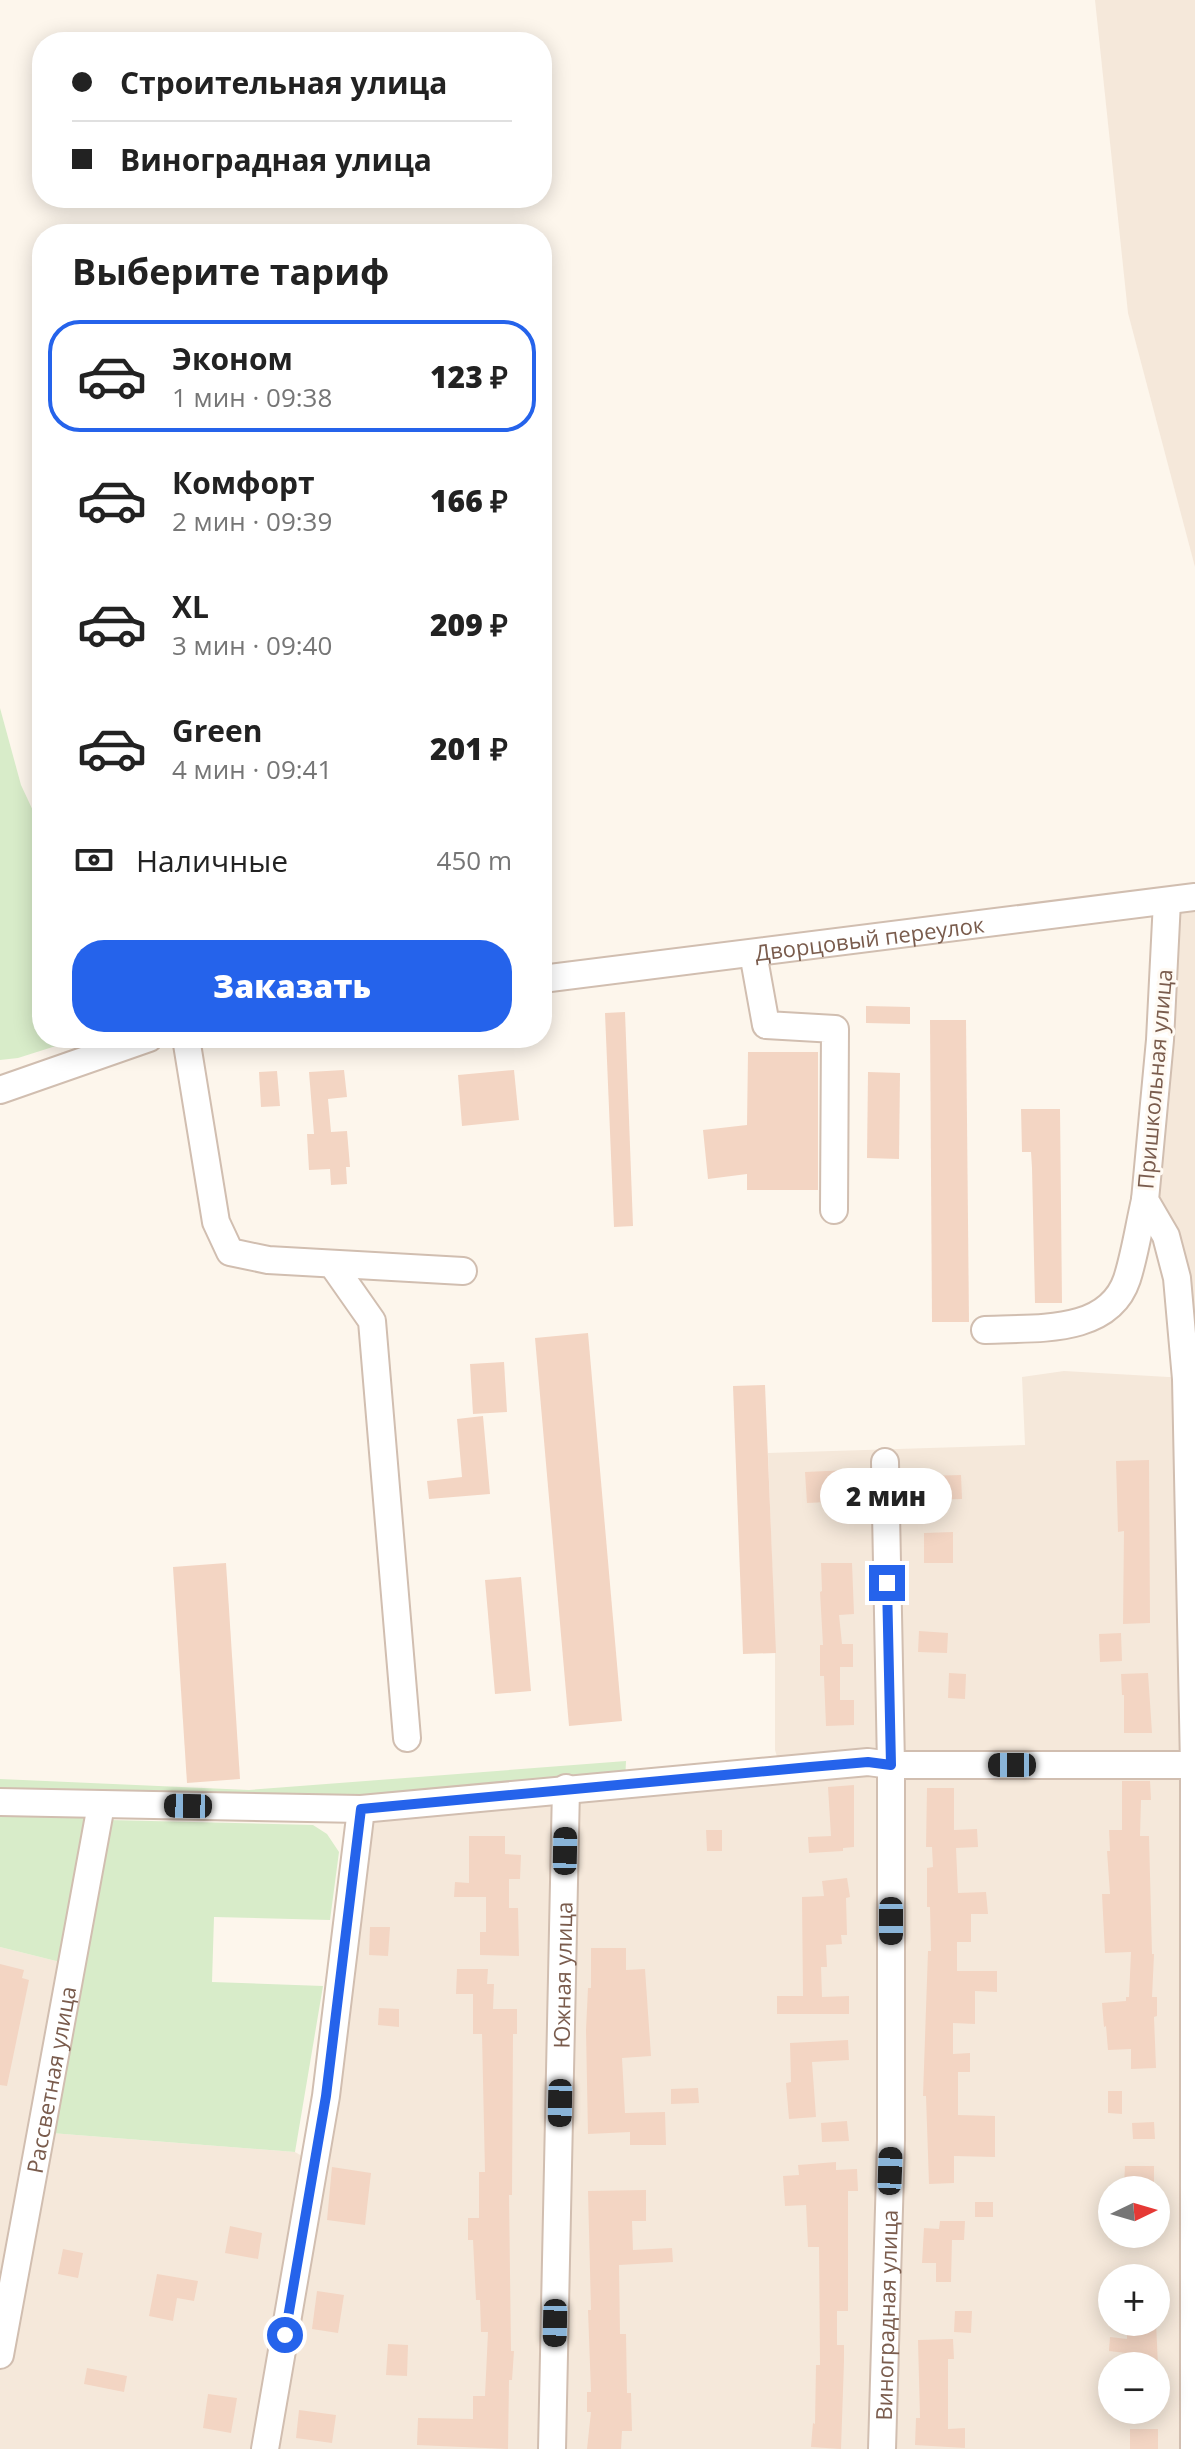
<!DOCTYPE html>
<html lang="ru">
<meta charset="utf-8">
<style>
:root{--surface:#fff;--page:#f6f6f6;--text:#222;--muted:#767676;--line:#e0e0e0;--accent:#2563eb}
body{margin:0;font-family:"Open Sans",sans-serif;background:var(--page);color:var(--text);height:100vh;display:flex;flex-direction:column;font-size:30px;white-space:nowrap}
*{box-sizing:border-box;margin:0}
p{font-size:26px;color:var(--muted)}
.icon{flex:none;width:44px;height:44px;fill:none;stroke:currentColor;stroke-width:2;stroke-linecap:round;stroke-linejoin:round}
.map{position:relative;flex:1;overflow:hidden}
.drawer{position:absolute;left:32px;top:224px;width:520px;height:824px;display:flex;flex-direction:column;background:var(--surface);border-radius:32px;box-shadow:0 4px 20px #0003}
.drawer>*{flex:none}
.top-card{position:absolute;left:32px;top:32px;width:520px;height:176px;border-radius:32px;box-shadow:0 4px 20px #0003;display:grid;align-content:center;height:176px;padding:0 40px;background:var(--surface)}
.needle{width:52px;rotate:85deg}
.tools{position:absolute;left:1098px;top:2176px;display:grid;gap:16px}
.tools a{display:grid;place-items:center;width:72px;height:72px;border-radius:50%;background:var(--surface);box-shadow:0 4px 20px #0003;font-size:40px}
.end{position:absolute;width:36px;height:36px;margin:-18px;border:10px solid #2563eb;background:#fff;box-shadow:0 0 0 4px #fff}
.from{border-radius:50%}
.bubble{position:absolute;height:56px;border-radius:28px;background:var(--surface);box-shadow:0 4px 20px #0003;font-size:26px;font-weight:800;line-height:56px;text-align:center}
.car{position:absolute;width:24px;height:48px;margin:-24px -12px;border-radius:10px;box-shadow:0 0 6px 2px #0007;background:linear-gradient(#222 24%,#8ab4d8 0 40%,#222 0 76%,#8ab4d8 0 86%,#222 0)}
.top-card b{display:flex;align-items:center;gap:28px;height:76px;font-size:30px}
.top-card b+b{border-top:2px solid var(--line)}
.top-card i{width:20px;height:20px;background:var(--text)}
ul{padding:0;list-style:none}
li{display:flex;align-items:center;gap:24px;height:112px;margin:0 16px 12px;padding:0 24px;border:4px solid transparent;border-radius:32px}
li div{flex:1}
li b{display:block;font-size:30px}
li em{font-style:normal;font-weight:800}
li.selected{border-color:var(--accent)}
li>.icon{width:72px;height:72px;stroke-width:1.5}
h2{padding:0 40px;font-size:36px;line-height:96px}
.pay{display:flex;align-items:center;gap:20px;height:88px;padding:0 40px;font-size:30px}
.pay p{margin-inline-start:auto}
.cta{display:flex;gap:16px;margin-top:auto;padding:16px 40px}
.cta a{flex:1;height:92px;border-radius:32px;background:var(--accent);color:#fff;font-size:32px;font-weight:800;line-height:92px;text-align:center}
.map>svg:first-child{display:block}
.residential{fill:#f5e8da;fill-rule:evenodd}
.green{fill:#d8ecc9}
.building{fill:#f3d5c3}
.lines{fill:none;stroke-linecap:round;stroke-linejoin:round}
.minor-casing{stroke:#d1beb0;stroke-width:30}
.minor{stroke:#fff;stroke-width:26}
.route{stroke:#2563eb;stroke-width:10}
.labels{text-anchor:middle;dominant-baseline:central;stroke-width:6;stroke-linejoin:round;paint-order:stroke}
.street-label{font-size:22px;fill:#7a5c4d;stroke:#fffaf3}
</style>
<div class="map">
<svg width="1195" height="2449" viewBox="0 0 1195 2449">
<rect width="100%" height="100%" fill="#fdf6ec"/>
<!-- residential -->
<g class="residential">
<path d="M1095,0H1195V567L1128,313Z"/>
<path d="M1195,897V2449H0V1947L72,1965L51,2133L295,2152L314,2163L361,1809L781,1770L775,1750V1645L768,1453L1025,1445L1022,1377L1064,1371L1186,1378L1177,1277L1145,1200L1167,901ZM1112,2190H1156V2234H1112ZM1112,2278H1156V2322H1112ZM1112,2366H1156V2410H1112Z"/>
</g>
<!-- green -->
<g class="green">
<path d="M0,708L21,785L42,830V1038H81L18,1058L0,1060Z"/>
<path d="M626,1761L625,1783L361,1809L102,1805L72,1965L0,1947V1779L249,1790Z"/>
<path d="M109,1820L313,1825L327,1834L339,1852L330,1920L214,1917L212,1982L323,1986L295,2152L51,2133Z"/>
</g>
<!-- building -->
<g class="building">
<path d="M866,1006L910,1007V1024L866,1023Z"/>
<path d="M625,1012L633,1226L614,1227L605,1013Z"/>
<path d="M930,1020H966L969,1322H932Z"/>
<path d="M748,1052H818V1190H747V1174L708,1179L703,1130L747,1125Z"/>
<path d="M344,1070L347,1097L328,1099L331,1132L347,1131L350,1167H346L347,1184L331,1185L330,1169L309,1170L307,1134H314L309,1072Z"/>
<path d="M514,1070L519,1120L462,1126L458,1075Z"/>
<path d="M277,1071L280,1106L261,1107L259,1072Z"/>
<path d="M868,1072L900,1073L899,1159L867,1158Z"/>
<path d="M1021,1109H1060L1062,1303H1035L1032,1168L1031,1152H1022Z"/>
<path d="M588,1333L622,1721L569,1726L535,1338Z"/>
<path d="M504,1362L507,1412L473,1414L470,1364Z"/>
<path d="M765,1385L776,1653L743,1654L733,1386Z"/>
<path d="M483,1416L490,1494L429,1499L427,1481L462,1477L457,1419Z"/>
<path d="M1149,1460L1150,1623L1123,1624L1124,1531L1118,1532L1116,1461Z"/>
<path d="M850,1470V1491L826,1492L827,1502L807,1503L805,1472Z"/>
<path d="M961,1475L962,1499L924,1500L923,1476Z"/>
<path d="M953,1532V1563H924V1533Z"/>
<path d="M226,1563L240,1779L187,1783L173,1567Z"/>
<path d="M821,1563H852L854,1614L839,1615L842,1644H853V1667H840V1700H854V1725L826,1726L824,1676H820V1645H823L820,1592L822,1591Z"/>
<path d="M521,1577L531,1691L495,1694L485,1580Z"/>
<path d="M919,1631L948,1633L947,1653L918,1652Z"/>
<path d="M1121,1633L1122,1661L1100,1662L1099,1634Z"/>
<path d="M949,1673L966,1674L965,1699L948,1698Z"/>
<path d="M1148,1673L1152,1733H1124V1695H1122L1121,1674Z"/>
<path d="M1122,1781H1150L1151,1800H1141L1140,1836H1149L1152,1954H1154L1152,1997H1157V2016L1154,2017L1156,2068L1131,2069V2049L1108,2050L1106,2026L1104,2027L1102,2003L1126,2001V1997H1129L1131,1952L1105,1953L1102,1894H1110L1107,1851H1110L1109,1830H1122Z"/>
<path d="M854,1785V1847L843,1848V1851L809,1853L808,1837L831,1836L828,1787Z"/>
<path d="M927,1788H954V1830L977,1829L978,1847L956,1848L958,1893L986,1892L988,1914H971V1942H957V1971H997V1992L975,1991V2024L953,2023V2054L970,2053V2072H958V2115L995,2116V2157L954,2156V2183L929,2184L926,2096H923L928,1951H931L930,1907H927V1868L933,1867L932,1847H926Z"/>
<path d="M706,1830H722V1851H707Z"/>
<path d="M469,1836H505V1854L521,1855L520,1879H509V1908H518L519,1956L480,1955V1932H486V1897H454L455,1882L469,1883Z"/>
<path d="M847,1878L850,1897L846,1898L847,1935H841L842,1944L826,1945L827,1967H821L822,1997L849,1996V2014H777V1996H803L802,1897L824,1896L822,1881Z"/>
<path d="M370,1927H390L388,1956L369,1955Z"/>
<path d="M591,1948H626V1970L645,1969L651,2056L622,2058L625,2113L665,2112L666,2145H630V2132L588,2134L586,2030L588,1988H591Z"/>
<path d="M0,1964L24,1970L22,1978L29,1980L7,2086L0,2085Z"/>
<path d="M457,1969H488L487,1984H494L493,2009H517V2034H513L512,2195H509L511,2351H514L512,2380H509L508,2449L417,2445L418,2418L473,2419V2396H485L488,2332H481L480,2300H476L473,2240H468V2218H479V2172H485L482,2034H473V1994H456Z"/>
<path d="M379,2008L399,2009V2027L378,2025Z"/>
<path d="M848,2040L849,2060L812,2062L816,2117L789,2119L786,2083L791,2082L790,2043Z"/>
<path d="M698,2088L699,2103L671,2104V2089Z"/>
<path d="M1108,2091H1122V2114L1108,2113Z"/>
<path d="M847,2121L849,2141L822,2142L821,2123Z"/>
<path d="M1154,2122L1155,2139H1133L1132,2123Z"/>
<path d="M836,2162V2170L857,2169L858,2191H848V2311H837V2345H844V2361L841,2449L811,2447L813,2423L815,2424L816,2365H820L819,2247H808L806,2205L785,2206L783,2176L799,2175L798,2165Z"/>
<path d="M1125,2166H1154V2186L1124,2185Z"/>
<path d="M332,2167L371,2173L365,2225L327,2220Z"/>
<path d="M646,2190V2221H632L633,2250L672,2248L673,2262L619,2265L620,2334H626L627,2393H631L632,2431H622L621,2449H587L591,2412H587V2392H591L588,2310H591L588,2191Z"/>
<rect x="975" y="2202" width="18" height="15"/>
<path d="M940,2221H965L964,2240H952L951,2282H936V2263H922L924,2228L939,2229Z"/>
<path d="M230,2226L262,2233L258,2259L225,2253Z"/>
<path d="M63,2249L83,2253L78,2278L58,2274Z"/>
<path d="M157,2274L198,2281L194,2301L177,2298L173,2321L149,2316Z"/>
<path d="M317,2291L344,2295L338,2333L312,2329Z"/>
<path d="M955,2311H972L971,2333L954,2332Z"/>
<path d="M1127,2322H1156L1158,2366H1134V2354L1109,2351L1110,2337L1127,2339Z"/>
<path d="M953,2339L954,2359H948V2429L965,2428V2448L915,2445L916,2418H920L918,2340Z"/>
<path d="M388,2344L408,2345L407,2376L386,2375Z"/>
<path d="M87,2368L127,2376L124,2392L84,2384Z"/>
<path d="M208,2394L237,2398L231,2433L203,2428Z"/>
<path d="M299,2410L336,2415L332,2443L296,2438Z"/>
<rect x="1130" y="2429" width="28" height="20"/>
</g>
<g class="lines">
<defs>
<g id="minor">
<path d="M1167,901L1160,1040L1145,1200L1166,1236L1177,1278L1186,1379L1194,1765V2449"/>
<path d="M753,953L766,1025L835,1029L834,1210"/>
<path id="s1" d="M542,979L1195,897"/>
<path d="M186,1038L216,1222L230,1252L268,1260L463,1271"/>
<path d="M0,1090L149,1038"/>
<path d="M332,1264L372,1321L407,1738"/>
<path d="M985,1330C1033,1327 1108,1336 1127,1279C1135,1254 1139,1226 1145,1200"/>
<path d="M0,1802L361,1809L868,1762L891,1765H1195"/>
<path id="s2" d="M0,2355L101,1805"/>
<path d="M265,2449L326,2096L361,1809"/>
<path id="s3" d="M552,2449L566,1788"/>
<path id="s4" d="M882,2449L891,2140V1765L885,1462"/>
</g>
</defs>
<!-- minor casing -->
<use href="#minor" class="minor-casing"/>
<!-- minor -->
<use href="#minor" class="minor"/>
</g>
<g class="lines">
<!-- route -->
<path class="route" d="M285,2335L326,2096L361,1809L810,1767L868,1762L891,1765L887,1583"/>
</g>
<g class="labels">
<!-- street labels -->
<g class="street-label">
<text stroke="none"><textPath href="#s1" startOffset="330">Дворцовый переулок</textPath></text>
<text transform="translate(1154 1079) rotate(-85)">Пришкольная улица</text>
<text stroke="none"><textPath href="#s3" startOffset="474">Южная улица</textPath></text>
<text stroke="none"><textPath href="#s2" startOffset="280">Рассветная улица</textPath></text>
<text stroke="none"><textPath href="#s4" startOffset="134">Виноградная улица</textPath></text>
</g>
</g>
</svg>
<div class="tools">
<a><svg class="needle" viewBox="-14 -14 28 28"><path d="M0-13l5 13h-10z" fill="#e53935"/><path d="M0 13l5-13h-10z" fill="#767676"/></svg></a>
<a>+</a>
<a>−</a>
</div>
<i class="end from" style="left:285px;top:2335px"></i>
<i class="end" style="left:887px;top:1583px"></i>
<div class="bubble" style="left:820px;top:1468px;width:132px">2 мин</div>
<i class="car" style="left:1012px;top:1765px;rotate:270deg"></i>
<i class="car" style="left:188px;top:1806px;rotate:271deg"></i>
<i class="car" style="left:565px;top:1851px;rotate:1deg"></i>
<i class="car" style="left:891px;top:1921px;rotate:180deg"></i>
<i class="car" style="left:560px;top:2103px;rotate:181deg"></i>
<i class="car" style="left:890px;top:2171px;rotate:2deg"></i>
<i class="car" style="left:555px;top:2323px;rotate:181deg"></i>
<div class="top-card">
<b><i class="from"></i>Строительная улица</b>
<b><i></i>Виноградная улица</b>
</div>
<section class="drawer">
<h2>Выберите тариф</h2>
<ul>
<li class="selected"><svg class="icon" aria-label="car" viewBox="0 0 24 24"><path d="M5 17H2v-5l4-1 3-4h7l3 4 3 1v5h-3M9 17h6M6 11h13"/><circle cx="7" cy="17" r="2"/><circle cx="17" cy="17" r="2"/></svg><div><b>Эконом</b><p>1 мин · 09:38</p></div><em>123 ₽</em></li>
<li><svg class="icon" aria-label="car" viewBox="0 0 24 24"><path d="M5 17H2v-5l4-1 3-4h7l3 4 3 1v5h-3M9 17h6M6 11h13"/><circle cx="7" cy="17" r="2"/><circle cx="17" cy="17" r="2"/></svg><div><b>Комфорт</b><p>2 мин · 09:39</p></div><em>166 ₽</em></li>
<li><svg class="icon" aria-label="car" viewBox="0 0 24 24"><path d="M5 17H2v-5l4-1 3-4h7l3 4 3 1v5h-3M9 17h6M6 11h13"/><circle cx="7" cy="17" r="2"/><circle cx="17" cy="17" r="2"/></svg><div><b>XL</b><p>3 мин · 09:40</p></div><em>209 ₽</em></li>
<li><svg class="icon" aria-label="car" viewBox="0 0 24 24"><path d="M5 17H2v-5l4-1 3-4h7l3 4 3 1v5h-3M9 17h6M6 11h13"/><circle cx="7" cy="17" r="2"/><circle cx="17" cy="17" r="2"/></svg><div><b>Green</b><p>4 мин · 09:41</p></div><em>201 ₽</em></li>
</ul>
<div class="pay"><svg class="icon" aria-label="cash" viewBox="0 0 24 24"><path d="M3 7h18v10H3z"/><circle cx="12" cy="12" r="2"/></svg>Наличные<p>450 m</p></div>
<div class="cta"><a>Заказать</a></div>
</section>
</div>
